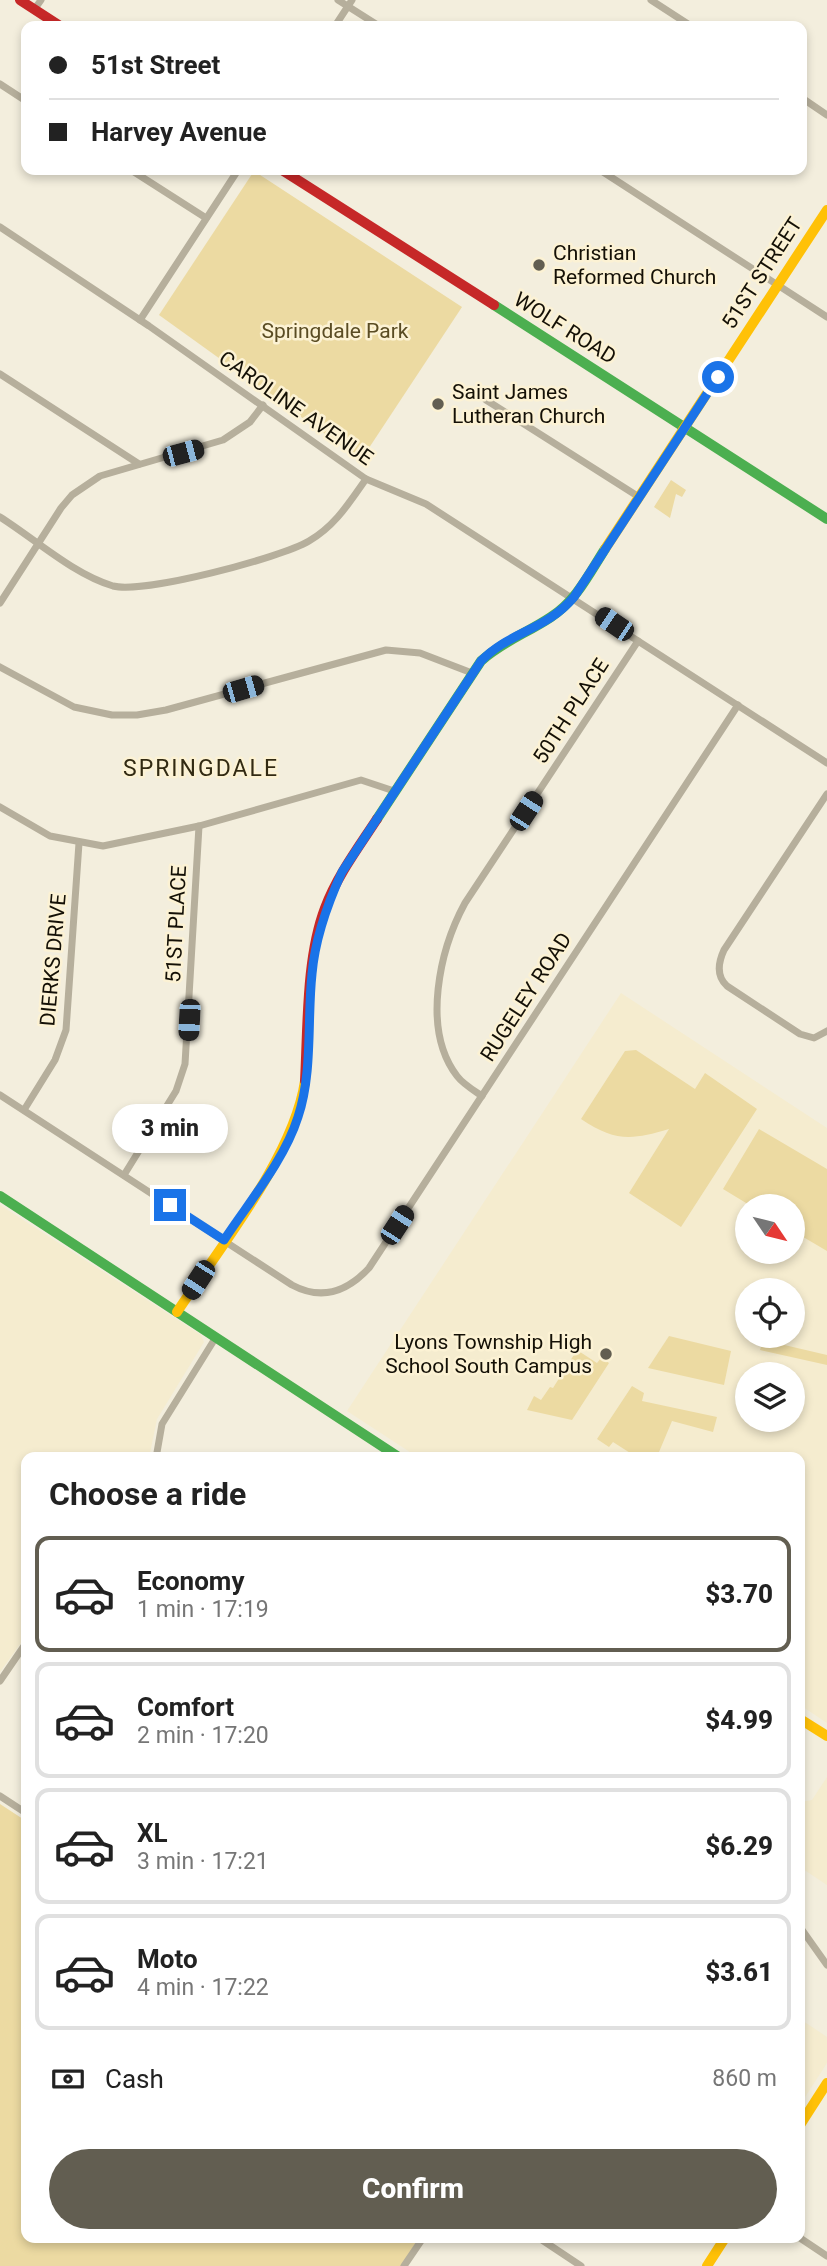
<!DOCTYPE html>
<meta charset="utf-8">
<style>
:root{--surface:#fff;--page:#f6f6f6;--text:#222;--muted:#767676;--line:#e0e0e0;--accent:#625e51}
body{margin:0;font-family:Roboto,sans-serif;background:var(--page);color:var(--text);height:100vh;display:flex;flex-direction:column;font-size:26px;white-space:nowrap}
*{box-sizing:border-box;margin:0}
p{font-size:23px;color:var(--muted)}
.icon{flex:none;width:38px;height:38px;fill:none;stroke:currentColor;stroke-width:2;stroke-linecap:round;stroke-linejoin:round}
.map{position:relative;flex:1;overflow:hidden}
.panel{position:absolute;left:21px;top:1452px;width:784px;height:791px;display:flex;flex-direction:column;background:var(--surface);border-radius:14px;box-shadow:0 4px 10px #0003}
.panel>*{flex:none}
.hud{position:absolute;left:21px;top:21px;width:786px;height:154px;border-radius:14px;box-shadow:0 4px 10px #0003;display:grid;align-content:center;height:154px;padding:0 28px;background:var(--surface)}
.needle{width:46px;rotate:125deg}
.tools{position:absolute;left:735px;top:1194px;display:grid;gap:14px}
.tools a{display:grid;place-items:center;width:70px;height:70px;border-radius:50%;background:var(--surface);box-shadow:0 4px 10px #0003;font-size:35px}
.end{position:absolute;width:32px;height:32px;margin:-16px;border:9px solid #1a73e8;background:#fff;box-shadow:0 0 0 4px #fff}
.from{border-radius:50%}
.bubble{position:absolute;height:49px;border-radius:24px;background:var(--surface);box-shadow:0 4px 10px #0003;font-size:23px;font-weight:800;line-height:49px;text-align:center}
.car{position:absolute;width:21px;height:42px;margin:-21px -10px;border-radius:9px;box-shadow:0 0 5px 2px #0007;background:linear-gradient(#222 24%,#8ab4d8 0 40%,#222 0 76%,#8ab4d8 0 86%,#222 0)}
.hud b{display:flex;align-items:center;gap:24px;height:66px;font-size:26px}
.hud b+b{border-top:2px solid var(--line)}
.hud i{width:18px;height:18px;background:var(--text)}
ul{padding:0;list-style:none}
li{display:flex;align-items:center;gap:21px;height:116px;margin:0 14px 10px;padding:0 14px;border:4px solid var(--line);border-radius:14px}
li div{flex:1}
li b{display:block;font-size:26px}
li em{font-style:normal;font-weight:800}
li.current{border-color:var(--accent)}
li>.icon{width:63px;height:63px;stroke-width:1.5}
h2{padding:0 28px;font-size:32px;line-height:84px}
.pay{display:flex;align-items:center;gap:18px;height:77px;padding:0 28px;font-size:26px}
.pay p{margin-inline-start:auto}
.action{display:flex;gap:14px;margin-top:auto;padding:14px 28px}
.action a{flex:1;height:80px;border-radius:42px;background:var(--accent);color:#fff;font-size:28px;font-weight:800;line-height:80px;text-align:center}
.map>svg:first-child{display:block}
.built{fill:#f5eccf;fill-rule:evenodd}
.green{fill:#ecdaa2}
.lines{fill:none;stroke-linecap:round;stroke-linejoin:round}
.street{stroke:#b6af9c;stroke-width:7}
.fast{stroke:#4caf50;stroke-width:10}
.slow{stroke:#ffc107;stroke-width:10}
.jam{stroke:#c62828;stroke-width:10}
.route{stroke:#1a73e8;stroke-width:9}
.poi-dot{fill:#625e51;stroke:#fcf2d4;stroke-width:2.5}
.labels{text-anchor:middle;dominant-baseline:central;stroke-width:5;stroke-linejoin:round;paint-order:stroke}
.poi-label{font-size:21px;fill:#141006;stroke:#fcf2d4;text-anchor:start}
.street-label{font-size:21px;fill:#141006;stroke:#fcf2d4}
.park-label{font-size:21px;fill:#5a4c23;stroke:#fcf2d4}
.neighbourhood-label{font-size:23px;letter-spacing:2px;fill:#322a12;stroke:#fcf2d4}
</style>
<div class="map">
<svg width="827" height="2266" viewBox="0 0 827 2266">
<rect width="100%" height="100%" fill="#f3eedd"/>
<!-- built -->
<g class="built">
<path d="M621,993L827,1128V1723L800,1705V1458H419L347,1411ZM747,1206H793V1251H747ZM747,1290H793V1335H747ZM747,1374H793V1419H747Z"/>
<path d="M0,1205L201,1335L204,1342L157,1419L149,1458H26V1636L0,1672Z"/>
<path d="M827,1777V1885L800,1867V1802L812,1800Z"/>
<path d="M800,2019L827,2037V2063L800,2105Z"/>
</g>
<!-- green -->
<g class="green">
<path d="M254,171L462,307L361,460L159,315Z"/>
<path d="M671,480L686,490L682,497L676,494L670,518L654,507Z"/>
<path d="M636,1050L695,1089L705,1073L757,1109L681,1227L629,1193L669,1129C632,1140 615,1142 581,1119L625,1051Z"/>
<path d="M759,1129L827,1169V1251L793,1231V1206H751L723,1189Z"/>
<path d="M669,1336L731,1351L724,1385L648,1368Z"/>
<path d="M763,1340L827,1355V1365L760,1350Z"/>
<path d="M577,1350L597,1363L601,1358L609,1363L572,1420L527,1410L534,1396L541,1400L550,1387L553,1388Z"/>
<path d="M632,1386L644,1393L642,1401L717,1417L713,1432L672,1421L659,1452L668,1458H638L613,1442L609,1447L597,1439Z"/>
<path d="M0,1804L26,1821V2238H419L401,2266H0Z"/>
</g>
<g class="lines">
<!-- street -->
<g class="street">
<path d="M338,0L379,26"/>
<path d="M651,0L691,26"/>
<path d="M34,10L41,0"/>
<path d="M335,26L352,0"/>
<path d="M0,84L26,101"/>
<path d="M802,98L827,115"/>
<path d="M131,170L206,218"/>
<path d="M600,170L827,317"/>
<path d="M0,227L149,326L366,479L426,504L827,763"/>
<path d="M140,320L238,170"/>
<path d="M0,374L139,464"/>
<path d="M486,400L639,497"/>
<path d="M0,517C35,539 73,574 113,586C144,594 280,558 309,541C335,526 349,503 366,479"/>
<path d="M0,603L61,508L72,495L100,476L223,440L250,422L263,405"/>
<path d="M0,667L74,707L112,715H137L166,710L386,650L420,653L472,673"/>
<path d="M827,794L724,950C718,963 716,976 727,986L800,1034L814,1038L827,1031"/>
<path d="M0,807L50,836L103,846L199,826L361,780L394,791"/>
<path d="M0,1095L292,1285C322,1301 347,1292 369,1268L738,705"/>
<path d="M482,1096C473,1090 463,1084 457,1076C421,1029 440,949 465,903L638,641"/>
<path d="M24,1110L55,1060L66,1030L79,843"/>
<path d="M124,1175L176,1091L185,1064L199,826"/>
<path d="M156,1458L162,1424L216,1337"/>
<path d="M0,1681L26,1643"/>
<path d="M0,1796L26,1813"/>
<path d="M800,1927L827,1965"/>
<path d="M539,2238L581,2266"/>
<path d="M800,2238L827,2256"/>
<path d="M404,2266L423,2238"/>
</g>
<!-- fast -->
<g class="fast">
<path d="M494,305L827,519"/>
<path d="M377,819L481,661C502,642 527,633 551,617C576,601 589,574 605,549"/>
<path d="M0,1196L400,1458"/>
</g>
<!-- slow -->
<g class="slow">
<path d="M605,549L827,210"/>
<path d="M177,1312C220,1247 294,1156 305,1081"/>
<path d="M800,1719L827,1736"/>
<path d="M800,2125L827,2083"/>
<path d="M707,2266L725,2238"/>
</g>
<!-- jam -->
<g class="jam">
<path d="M20,0L60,26"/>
<path d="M282,170L494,305"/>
<path d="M305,1081C308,1027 306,958 325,908C337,876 358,848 377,819"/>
</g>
</g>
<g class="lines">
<!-- route -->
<path class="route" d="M170,1205L224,1240C249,1202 284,1161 298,1117C313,1072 307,1020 312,974C315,938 327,905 342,872L481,661C510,631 545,631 574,597L718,377"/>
</g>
<!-- markers -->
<g class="poi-dot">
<circle cx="539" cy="265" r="7"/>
<circle cx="438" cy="404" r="7"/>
<circle cx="606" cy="1354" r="7"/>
</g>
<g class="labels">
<!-- poi labels -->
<g class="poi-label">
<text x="553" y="253">Christian<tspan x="553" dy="24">Reformed Church</tspan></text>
<text x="452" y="392">Saint James<tspan x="452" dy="24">Lutheran Church</tspan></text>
<text x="592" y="1342" text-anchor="end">Lyons Township High<tspan x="592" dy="24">School South Campus</tspan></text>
</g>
<!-- street labels -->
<g class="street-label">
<text transform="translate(762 273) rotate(-57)">51ST STREET</text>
<text transform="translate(565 328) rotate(32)">WOLF ROAD</text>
<text transform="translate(296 408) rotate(35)">CAROLINE AVENUE</text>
<text transform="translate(571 711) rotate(-57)">50TH PLACE</text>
<text transform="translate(176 924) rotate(-87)">51ST PLACE</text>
<text transform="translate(53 960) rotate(-85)">DIERKS DRIVE</text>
<text transform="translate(526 997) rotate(-57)">RUGELEY ROAD</text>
</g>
<!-- park labels -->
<g class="park-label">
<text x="335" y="331">Springdale Park</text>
</g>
<!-- neighbourhood labels -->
<g class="neighbourhood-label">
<text x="201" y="768">SPRINGDALE</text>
</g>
</g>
</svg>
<div class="tools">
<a><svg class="needle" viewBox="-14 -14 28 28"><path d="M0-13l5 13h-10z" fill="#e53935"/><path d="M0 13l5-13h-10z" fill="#767676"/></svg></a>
<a><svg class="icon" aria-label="locate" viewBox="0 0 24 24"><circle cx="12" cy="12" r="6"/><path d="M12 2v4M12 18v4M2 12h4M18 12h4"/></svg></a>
<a><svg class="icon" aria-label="layers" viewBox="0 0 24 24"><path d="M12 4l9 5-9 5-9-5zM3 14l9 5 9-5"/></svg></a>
</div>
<i class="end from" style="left:718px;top:377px"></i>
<i class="end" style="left:170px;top:1205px"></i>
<div class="bubble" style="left:112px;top:1104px;width:116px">3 min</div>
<i class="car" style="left:183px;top:453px;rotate:75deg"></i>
<i class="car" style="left:614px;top:624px;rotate:304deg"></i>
<i class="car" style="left:243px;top:689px;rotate:74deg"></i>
<i class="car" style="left:526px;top:811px;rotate:33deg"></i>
<i class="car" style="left:189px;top:1020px;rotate:183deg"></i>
<i class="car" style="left:397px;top:1225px;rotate:33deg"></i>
<i class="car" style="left:198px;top:1280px;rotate:213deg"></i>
<div class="hud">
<b><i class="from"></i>51st Street</b>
<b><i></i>Harvey Avenue</b>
</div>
<section class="panel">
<h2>Choose a ride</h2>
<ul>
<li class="current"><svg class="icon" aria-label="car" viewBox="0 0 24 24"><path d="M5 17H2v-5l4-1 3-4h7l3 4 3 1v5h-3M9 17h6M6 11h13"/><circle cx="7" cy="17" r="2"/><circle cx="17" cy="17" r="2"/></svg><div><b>Economy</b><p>1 min · 17:19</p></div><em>$3.70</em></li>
<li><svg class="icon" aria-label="car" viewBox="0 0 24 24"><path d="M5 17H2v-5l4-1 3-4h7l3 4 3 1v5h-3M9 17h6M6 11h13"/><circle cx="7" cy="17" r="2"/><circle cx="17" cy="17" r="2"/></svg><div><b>Comfort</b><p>2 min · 17:20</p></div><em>$4.99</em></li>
<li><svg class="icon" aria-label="car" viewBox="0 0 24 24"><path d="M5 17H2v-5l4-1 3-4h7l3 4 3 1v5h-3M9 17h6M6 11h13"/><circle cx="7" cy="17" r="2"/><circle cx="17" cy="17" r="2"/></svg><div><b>XL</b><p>3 min · 17:21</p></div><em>$6.29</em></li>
<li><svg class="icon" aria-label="car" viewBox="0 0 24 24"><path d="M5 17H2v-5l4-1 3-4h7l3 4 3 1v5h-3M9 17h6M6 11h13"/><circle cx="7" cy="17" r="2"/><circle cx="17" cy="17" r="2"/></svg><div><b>Moto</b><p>4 min · 17:22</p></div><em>$3.61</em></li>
</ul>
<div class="pay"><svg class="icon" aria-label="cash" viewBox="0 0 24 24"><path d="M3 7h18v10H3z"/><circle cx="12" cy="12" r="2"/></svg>Cash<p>860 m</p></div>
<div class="action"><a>Confirm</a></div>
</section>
</div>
